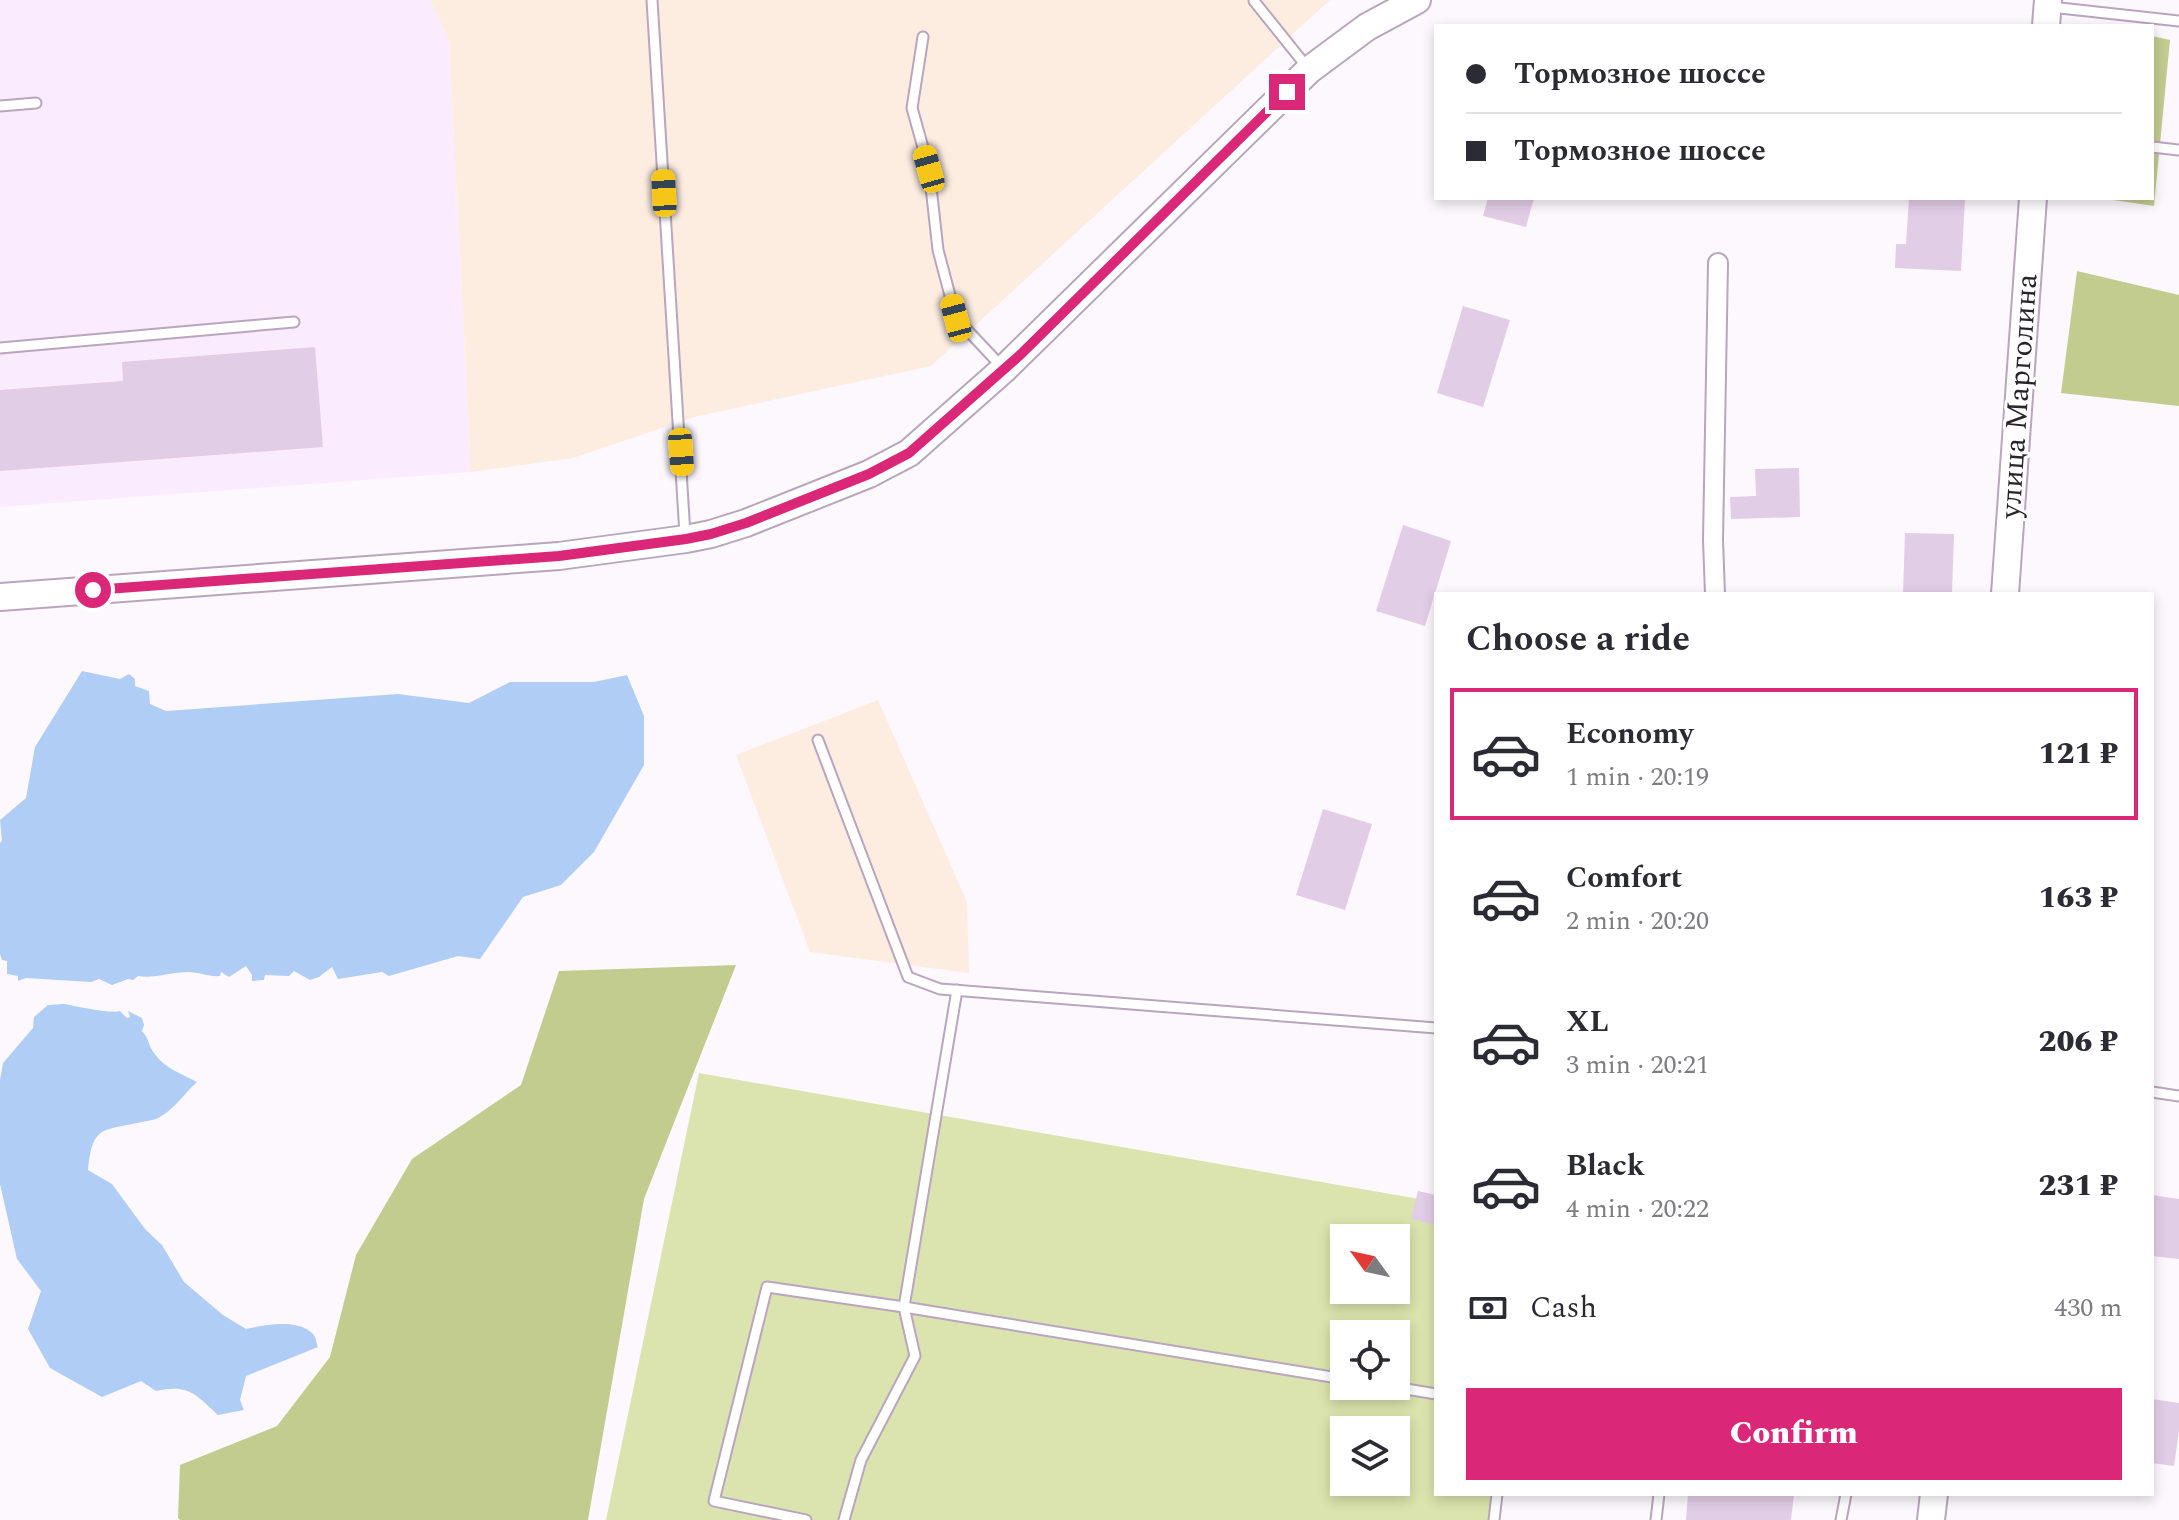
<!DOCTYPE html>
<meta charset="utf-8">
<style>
:root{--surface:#fff;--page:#f7f7f7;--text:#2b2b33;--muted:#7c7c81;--line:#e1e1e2;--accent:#db2777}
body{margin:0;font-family:Spectral,serif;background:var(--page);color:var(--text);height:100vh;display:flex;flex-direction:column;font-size:30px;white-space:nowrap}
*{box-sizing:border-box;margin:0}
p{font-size:26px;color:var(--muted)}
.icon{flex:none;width:44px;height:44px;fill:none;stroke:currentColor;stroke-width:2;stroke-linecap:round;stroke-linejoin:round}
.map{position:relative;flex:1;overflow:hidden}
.side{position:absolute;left:1434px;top:592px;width:720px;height:904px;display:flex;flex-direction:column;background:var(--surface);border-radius:0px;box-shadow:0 4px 12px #0003}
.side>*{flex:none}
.guide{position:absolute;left:1434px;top:24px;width:720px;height:176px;border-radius:0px;box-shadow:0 4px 12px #0003;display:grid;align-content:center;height:176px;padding:0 32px;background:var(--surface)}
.needle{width:52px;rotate:303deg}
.controls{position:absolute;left:1330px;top:1224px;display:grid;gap:16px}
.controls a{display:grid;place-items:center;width:80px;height:80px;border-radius:0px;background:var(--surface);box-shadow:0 4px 12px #0003;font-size:40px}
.end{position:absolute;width:36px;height:36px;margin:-18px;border:10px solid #db2777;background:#fff;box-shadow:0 0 0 4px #fff}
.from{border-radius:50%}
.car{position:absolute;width:24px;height:48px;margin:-24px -12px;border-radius:10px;box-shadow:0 0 6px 2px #0007;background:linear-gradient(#f5c518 24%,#345 0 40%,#f5c518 0 76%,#345 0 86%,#f5c518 0)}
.guide b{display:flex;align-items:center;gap:28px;height:76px;font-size:30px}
.guide b+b{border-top:2px solid var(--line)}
.guide i{width:20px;height:20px;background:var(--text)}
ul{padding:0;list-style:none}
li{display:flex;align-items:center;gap:24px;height:132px;margin:0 16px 12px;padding:0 16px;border:4px solid transparent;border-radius:0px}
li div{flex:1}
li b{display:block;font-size:30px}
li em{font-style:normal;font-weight:800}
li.current{border-color:var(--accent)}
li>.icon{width:72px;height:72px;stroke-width:1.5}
h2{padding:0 32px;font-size:36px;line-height:96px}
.pay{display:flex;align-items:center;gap:20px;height:88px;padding:0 32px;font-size:30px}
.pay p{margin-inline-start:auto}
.primary-button{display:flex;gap:16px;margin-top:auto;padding:16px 32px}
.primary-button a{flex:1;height:92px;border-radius:0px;background:var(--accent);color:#fff;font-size:32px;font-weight:800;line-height:92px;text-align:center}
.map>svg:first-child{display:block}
.built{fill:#fbebfe}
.industrial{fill:#fdede1}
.green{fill:#dbe4ae;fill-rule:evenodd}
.forest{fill:#c2cc8f}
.water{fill:#afcdf5}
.building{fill:#e2cde6}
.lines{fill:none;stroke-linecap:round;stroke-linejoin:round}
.lane-casing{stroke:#b9a5bd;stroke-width:13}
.street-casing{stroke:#b9a5bd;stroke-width:22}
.secondary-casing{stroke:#b9a5bd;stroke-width:30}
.lane{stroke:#fff;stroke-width:9}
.street{stroke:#fff;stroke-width:18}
.secondary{stroke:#fff;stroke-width:26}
.route{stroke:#db2777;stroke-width:10}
.labels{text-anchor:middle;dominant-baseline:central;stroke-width:6;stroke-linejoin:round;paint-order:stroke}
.street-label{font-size:30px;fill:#2a232c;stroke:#fff}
</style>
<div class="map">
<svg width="2179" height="1520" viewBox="0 0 2179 1520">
<rect width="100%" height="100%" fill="#fdf8fd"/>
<!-- built -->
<path class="built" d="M0,0H430L449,39L471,472L0,507Z"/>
<!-- industrial -->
<g class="industrial">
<path d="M430,0H1330L931,366L694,417L573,458L471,472L449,40Z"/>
<path d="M878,700L967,902L969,973L810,952L736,755Z"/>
</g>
<!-- green -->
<path class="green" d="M699,1073L1436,1202V1494H1502L1499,1520H606ZM1344,1238H1396V1290H1344ZM1344,1334H1396V1386H1344ZM1344,1430H1396V1482H1344Z"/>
<!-- forest -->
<g class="forest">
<path d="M2152,36L2170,40L2154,206L2100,198H2152Z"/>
<path d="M2077,271L2179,295V406L2061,393Z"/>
<path d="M736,965L644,1199L588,1520H180L178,1518L180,1465L277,1426L330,1357L356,1255L412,1159L521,1085L559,971Z"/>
</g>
<!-- water -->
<g class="water">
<path d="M82,671L120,679L129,674L135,679V686L149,691L150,704L166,711L398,694L469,703L510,682H594L627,675L644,716V765L594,852L561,885L523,897L480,959L458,956L389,976L382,972L338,979L332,967L319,977L310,980L294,971L289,976L265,975L264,980L252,981V975L246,966L229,977L221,972L220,976C208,977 199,972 188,972C171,972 154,979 138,976L133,980L128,979L112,985L99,979L91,982L26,978L18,981V976L7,974V961L2,960L0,954V843L2,841L0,820L26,798L35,747Z"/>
<path d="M64,1004C75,1006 111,1014 120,1011L127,1018L130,1017L128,1011L142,1018L144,1025L142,1031C149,1038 148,1045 154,1053C164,1068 182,1074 197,1082C184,1094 175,1108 160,1117C155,1120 147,1121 142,1122C101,1131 93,1125 88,1170L112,1184L145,1229L162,1245L184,1282L223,1315L246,1329C264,1325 298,1318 313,1334C316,1337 316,1342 318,1347L246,1376L240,1400L244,1410L218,1415C195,1394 189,1384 156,1391L141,1381L102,1397L50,1368L28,1329L41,1291L17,1259L0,1184V1080L3,1063L33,1028L34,1017L48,1005Z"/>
</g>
<!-- building -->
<g class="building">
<path d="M1488,198H1534L1526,227L1483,216Z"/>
<path d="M1909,198L1965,199L1961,271L1895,268L1896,244H1906Z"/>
<path d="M1463,306L1510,320L1483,407L1437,393Z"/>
<path d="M315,347L323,447L0,471V390L123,381L122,362Z"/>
<path d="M1799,468L1800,517L1731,519L1730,497L1756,496L1755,469Z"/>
<path d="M1403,525L1451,541L1425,626L1376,611Z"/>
<path d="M1905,533L1954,534L1952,594H1903Z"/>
<path d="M1323,809L1372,824L1345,910L1296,895Z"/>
<path d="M1418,1191L1436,1195V1225L1411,1219Z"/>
<path d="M2152,1195L2179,1199V1259L2152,1256Z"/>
<path d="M2152,1399L2179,1403V1431L2174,1466L2152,1463Z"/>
<path d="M1688,1494H1794L1791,1520H1686Z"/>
</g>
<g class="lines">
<defs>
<g id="lane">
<path d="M652,0L685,535"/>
<path d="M1254,1L1307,67"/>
<path d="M2051,7L2179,21"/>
<path d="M923,37L912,108L929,169L938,250L956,318L1002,367"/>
<path d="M0,106L36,103"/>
<path d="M2152,147L2179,150"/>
<path d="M0,348L294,322"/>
<path d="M818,740L908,977L940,989L1436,1028"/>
<path d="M957,990L904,1307L1344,1379"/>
<path d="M2152,1092L2179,1096"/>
<path d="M1388,1386L1436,1394"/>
<path d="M806,1520L714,1501L767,1287L904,1307L915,1356L861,1460L844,1520"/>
<path d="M1494,1520L1497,1494"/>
<path d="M1656,1520L1659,1494"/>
<path d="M1841,1520L1846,1494"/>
</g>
<path id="street" d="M1715,594L1713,540L1718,263"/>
<g id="secondary">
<path d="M2046,26L2048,0"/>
<path d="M2005,594L2033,198"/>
<path d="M0,597L559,556L686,539L711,534L746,523L869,474L909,453L1004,369L1309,70L1367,27L1417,0"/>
<path d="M1931,1520L1934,1494"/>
</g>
</defs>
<!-- lane casing -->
<use href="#lane" class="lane-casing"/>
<!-- street casing -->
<use href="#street" class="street-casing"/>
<!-- secondary casing -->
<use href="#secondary" class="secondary-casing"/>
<!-- lane -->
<use href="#lane" class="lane"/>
<!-- street -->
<use href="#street" class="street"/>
<!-- secondary -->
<use href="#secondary" class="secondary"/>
</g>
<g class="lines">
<!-- route -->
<path class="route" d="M93,590L559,556L686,539L711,534L746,523L869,474L909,453L1020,355L1287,92"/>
</g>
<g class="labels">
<!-- street labels -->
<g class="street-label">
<text transform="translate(2019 396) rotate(-86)">улица Марголина</text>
</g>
</g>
</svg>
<div class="controls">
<a><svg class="needle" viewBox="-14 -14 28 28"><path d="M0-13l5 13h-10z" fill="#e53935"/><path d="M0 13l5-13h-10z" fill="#7c7c81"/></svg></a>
<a><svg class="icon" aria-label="locate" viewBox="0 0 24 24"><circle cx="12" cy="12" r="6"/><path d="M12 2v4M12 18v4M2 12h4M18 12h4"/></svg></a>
<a><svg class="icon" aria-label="layers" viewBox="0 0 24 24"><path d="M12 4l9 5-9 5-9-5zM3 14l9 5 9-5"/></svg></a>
</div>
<i class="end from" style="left:93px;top:590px"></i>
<i class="end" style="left:1287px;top:92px"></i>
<i class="car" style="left:929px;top:169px;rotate:344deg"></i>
<i class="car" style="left:664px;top:193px;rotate:357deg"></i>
<i class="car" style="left:956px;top:318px;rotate:345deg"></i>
<i class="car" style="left:681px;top:452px;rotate:176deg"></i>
<div class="guide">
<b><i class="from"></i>Тормозное шоссе</b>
<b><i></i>Тормозное шоссе</b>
</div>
<section class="side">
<h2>Choose a ride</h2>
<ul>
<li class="current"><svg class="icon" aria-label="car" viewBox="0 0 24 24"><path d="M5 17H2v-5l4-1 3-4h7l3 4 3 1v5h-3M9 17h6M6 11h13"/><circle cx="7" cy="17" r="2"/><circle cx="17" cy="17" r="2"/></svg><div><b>Economy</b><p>1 min · 20:19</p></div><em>121 ₽</em></li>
<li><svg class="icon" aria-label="car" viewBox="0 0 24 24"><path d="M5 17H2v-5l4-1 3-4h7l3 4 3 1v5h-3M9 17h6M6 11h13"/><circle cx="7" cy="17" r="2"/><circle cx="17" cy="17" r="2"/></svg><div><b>Comfort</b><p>2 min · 20:20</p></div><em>163 ₽</em></li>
<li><svg class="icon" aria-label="car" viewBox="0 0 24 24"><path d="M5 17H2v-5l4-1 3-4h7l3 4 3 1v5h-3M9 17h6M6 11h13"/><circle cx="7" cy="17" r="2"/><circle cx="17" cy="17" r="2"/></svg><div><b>XL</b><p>3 min · 20:21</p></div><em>206 ₽</em></li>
<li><svg class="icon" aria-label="car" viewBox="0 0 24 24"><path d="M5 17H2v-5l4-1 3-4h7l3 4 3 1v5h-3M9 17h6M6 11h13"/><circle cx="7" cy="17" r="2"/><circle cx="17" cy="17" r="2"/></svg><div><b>Black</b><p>4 min · 20:22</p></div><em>231 ₽</em></li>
</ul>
<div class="pay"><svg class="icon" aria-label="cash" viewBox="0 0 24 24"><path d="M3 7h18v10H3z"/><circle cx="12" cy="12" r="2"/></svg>Cash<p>430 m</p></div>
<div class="primary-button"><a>Confirm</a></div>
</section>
</div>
